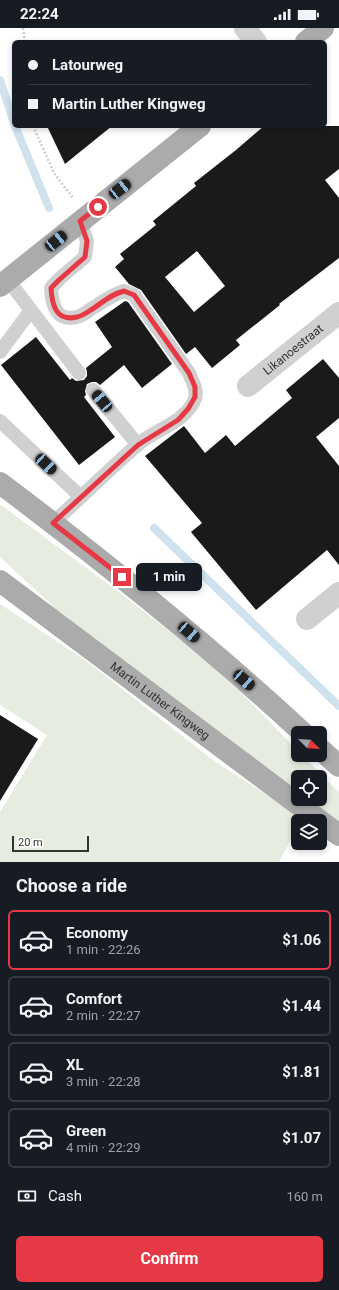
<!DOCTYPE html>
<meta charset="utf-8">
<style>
:root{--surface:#171b24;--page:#20242c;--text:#f1f3f6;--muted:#9ea1a6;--line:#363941;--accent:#e63946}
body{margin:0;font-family:Roboto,sans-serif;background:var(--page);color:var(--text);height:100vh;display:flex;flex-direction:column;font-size:15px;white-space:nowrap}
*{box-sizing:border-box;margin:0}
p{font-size:13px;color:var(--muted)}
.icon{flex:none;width:22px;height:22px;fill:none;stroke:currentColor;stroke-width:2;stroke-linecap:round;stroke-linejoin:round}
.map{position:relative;height:834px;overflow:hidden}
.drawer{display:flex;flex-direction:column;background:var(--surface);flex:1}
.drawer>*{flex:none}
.banner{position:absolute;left:12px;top:12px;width:315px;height:88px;border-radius:6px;box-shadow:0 2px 6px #0003;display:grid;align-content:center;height:88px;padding:0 16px;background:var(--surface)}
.needle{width:26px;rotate:114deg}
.tools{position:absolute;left:291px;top:698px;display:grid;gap:8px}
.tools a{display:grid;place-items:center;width:36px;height:36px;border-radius:6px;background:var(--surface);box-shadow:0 2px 6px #0003;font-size:20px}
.scale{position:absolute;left:12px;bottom:10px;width:77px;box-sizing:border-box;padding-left:4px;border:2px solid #333;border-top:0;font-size:11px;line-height:14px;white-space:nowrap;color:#333;-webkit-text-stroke:3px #fff;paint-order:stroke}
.end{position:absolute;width:18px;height:18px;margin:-9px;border:5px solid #e63946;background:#fff;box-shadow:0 0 0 2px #fff}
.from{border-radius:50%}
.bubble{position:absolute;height:28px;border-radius:6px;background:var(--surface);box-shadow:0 2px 6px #0003;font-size:13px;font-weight:700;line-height:28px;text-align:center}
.car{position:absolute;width:12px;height:24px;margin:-12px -6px;border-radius:5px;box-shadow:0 0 3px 1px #0007;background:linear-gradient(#222 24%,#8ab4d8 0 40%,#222 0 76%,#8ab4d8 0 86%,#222 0)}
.banner b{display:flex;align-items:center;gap:14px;height:38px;font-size:15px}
.banner b+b{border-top:1px solid var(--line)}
.banner i{width:10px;height:10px;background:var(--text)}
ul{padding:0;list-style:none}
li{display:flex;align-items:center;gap:12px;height:60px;margin:0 8px 6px;padding:0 8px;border:2px solid var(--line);border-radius:6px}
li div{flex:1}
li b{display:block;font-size:15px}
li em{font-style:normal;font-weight:700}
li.selected{border-color:var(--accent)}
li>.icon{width:36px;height:36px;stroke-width:1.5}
h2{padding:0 16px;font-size:18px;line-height:48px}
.pay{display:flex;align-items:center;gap:10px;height:44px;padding:0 16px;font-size:15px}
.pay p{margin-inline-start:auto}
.cta{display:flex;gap:8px;margin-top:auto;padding:8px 16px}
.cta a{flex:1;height:46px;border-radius:6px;background:var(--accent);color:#fff;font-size:16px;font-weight:700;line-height:46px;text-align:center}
.status{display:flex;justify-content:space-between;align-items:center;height:28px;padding:0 20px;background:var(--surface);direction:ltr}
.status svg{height:11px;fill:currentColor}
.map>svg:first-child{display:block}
.green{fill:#e6ecdf}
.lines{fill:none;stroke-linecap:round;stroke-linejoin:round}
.stream{stroke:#cfe2ee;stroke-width:8}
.building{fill:#1a1a1a;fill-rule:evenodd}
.path{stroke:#cdcdcd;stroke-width:2.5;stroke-dasharray:2 2;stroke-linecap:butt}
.lane{stroke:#d0d0d0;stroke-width:14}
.street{stroke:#d0d0d0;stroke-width:22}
.primary{stroke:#ababab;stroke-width:22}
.route{stroke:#e63946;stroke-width:5}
.labels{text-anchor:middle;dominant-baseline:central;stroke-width:4;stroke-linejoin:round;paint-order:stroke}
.street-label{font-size:12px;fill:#333;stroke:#fff}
</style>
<div class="status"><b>22:24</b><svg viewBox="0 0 49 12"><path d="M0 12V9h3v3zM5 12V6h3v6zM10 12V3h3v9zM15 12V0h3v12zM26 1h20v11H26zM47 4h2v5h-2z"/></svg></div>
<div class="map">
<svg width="339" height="834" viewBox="0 0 339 834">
<rect width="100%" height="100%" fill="#fff"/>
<!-- green -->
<g class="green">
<path d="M0,476C81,537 167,596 241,665C260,683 279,704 298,723V727H302L339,764V793L309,771H320V749H298V762L57,582L0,529Z"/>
<path d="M0,576L85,632L213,732L302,790L301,793H298V798L279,834H0V784L47,707L0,677Z"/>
</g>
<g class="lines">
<!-- stream -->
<g class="stream">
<path d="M0,52L14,95"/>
<path d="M15,98L49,180"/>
<path d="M154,500L339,678"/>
</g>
</g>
<!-- building -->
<g class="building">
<path d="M47,98H112L65,136Z"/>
<path d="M264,98H339V141L325,152L339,170V230L279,276L280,277L236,312L240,317L212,340L195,319L186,326L141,262L129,256L115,239L124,231L120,226L156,197L153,193L196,158L194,155L236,122ZM197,223L225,258L194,284L165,249Z"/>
<path d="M125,273L128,274L172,336L142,360L124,337L100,357L96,354H92L87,356L85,363L86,367L84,369L115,409L79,437L1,337L36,309L70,352L72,350L76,353L84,352L87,348V344L86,340L112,319L95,294Z"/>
<path d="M323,331L339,350V390L316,409L339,438V537L327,522L256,582L191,504L202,495L145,428L184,398L205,425L226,407L235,418L292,370L286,362Z"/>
<path d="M0,687L38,711L0,773Z"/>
</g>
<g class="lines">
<!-- path -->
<g class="path">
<path d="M23,0L25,14"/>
<path d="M33,98L54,145L73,170"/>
</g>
<!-- lane -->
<g class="lane">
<path d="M8,252L79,345"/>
<path d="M0,324L31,282"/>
<path d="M93,362L138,417"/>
<path d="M0,393L81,469"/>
<path d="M53,495C81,469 108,443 136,418C155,401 184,396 195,371C198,362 192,353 189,345L134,267L124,263C112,267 102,274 91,281C87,284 82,288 77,289C56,294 52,277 51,260L59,251L85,229L87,213L80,193"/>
</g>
<!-- street -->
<g class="street">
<path d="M245,0L256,14"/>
<path id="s1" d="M248,358L339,285"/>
<path d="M307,591L339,565"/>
</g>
<!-- primary -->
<g class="primary">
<path d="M306,14L323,0"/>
<path d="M0,258L200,98"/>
<path d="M0,455C105,534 207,616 303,705"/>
<path id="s2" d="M0,553L339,807"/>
<path d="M320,721L339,738"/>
</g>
</g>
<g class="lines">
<!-- route -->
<path class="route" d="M98,179L80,193L87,213L85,229L59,252L51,260C52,277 56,294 77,289C83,288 89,283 94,280C104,273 112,266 124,263L134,267L189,345L195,359V369L188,381L178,392L138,417L53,495L122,549"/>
</g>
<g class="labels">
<!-- street labels -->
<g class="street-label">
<text stroke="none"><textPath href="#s1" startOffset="58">Likanoestraat</textPath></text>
<text stroke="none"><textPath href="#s2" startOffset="200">Martin Luther Kingweg</textPath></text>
</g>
</g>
</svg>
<div class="tools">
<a><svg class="needle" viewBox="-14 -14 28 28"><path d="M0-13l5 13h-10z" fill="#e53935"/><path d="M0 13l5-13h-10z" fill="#9ea1a6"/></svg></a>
<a><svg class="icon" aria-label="locate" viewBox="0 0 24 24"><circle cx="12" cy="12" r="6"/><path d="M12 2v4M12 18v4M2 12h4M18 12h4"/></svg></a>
<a><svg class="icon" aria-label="layers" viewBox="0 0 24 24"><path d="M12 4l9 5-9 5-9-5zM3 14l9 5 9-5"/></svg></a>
</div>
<div class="scale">20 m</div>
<i class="end from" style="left:98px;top:179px"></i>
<i class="end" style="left:122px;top:549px"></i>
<div class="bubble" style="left:136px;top:535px;width:66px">1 min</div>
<i class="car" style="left:120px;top:161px;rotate:52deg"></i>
<i class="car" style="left:56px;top:213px;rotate:51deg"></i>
<i class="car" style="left:102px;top:373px;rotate:320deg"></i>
<i class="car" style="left:46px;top:436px;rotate:133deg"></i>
<i class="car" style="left:189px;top:604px;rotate:131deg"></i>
<i class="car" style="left:244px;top:652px;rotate:131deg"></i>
<div class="banner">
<b><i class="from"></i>Latourweg</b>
<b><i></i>Martin Luther Kingweg</b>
</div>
</div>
<section class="drawer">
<h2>Choose a ride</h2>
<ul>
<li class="selected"><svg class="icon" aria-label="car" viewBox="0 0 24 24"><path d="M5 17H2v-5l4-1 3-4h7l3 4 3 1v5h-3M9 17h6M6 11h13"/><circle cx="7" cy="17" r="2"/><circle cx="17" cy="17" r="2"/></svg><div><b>Economy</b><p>1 min · 22:26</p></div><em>$1.06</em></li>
<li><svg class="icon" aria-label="car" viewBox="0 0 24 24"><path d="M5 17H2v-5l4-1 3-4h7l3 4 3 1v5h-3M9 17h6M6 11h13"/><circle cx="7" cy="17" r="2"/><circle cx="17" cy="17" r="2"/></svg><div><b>Comfort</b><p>2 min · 22:27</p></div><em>$1.44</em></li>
<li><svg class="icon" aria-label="car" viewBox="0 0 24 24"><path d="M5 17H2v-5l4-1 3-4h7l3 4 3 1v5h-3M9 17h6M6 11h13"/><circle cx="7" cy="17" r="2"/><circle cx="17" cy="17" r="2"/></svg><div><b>XL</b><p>3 min · 22:28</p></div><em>$1.81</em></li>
<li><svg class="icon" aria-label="car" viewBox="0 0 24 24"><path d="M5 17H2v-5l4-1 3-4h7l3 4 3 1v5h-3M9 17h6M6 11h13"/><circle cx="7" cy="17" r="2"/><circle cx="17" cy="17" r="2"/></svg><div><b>Green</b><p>4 min · 22:29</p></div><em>$1.07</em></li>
</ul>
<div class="pay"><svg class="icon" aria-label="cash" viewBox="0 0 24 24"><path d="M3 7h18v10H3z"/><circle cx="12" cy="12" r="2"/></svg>Cash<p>160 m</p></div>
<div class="cta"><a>Confirm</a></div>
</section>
